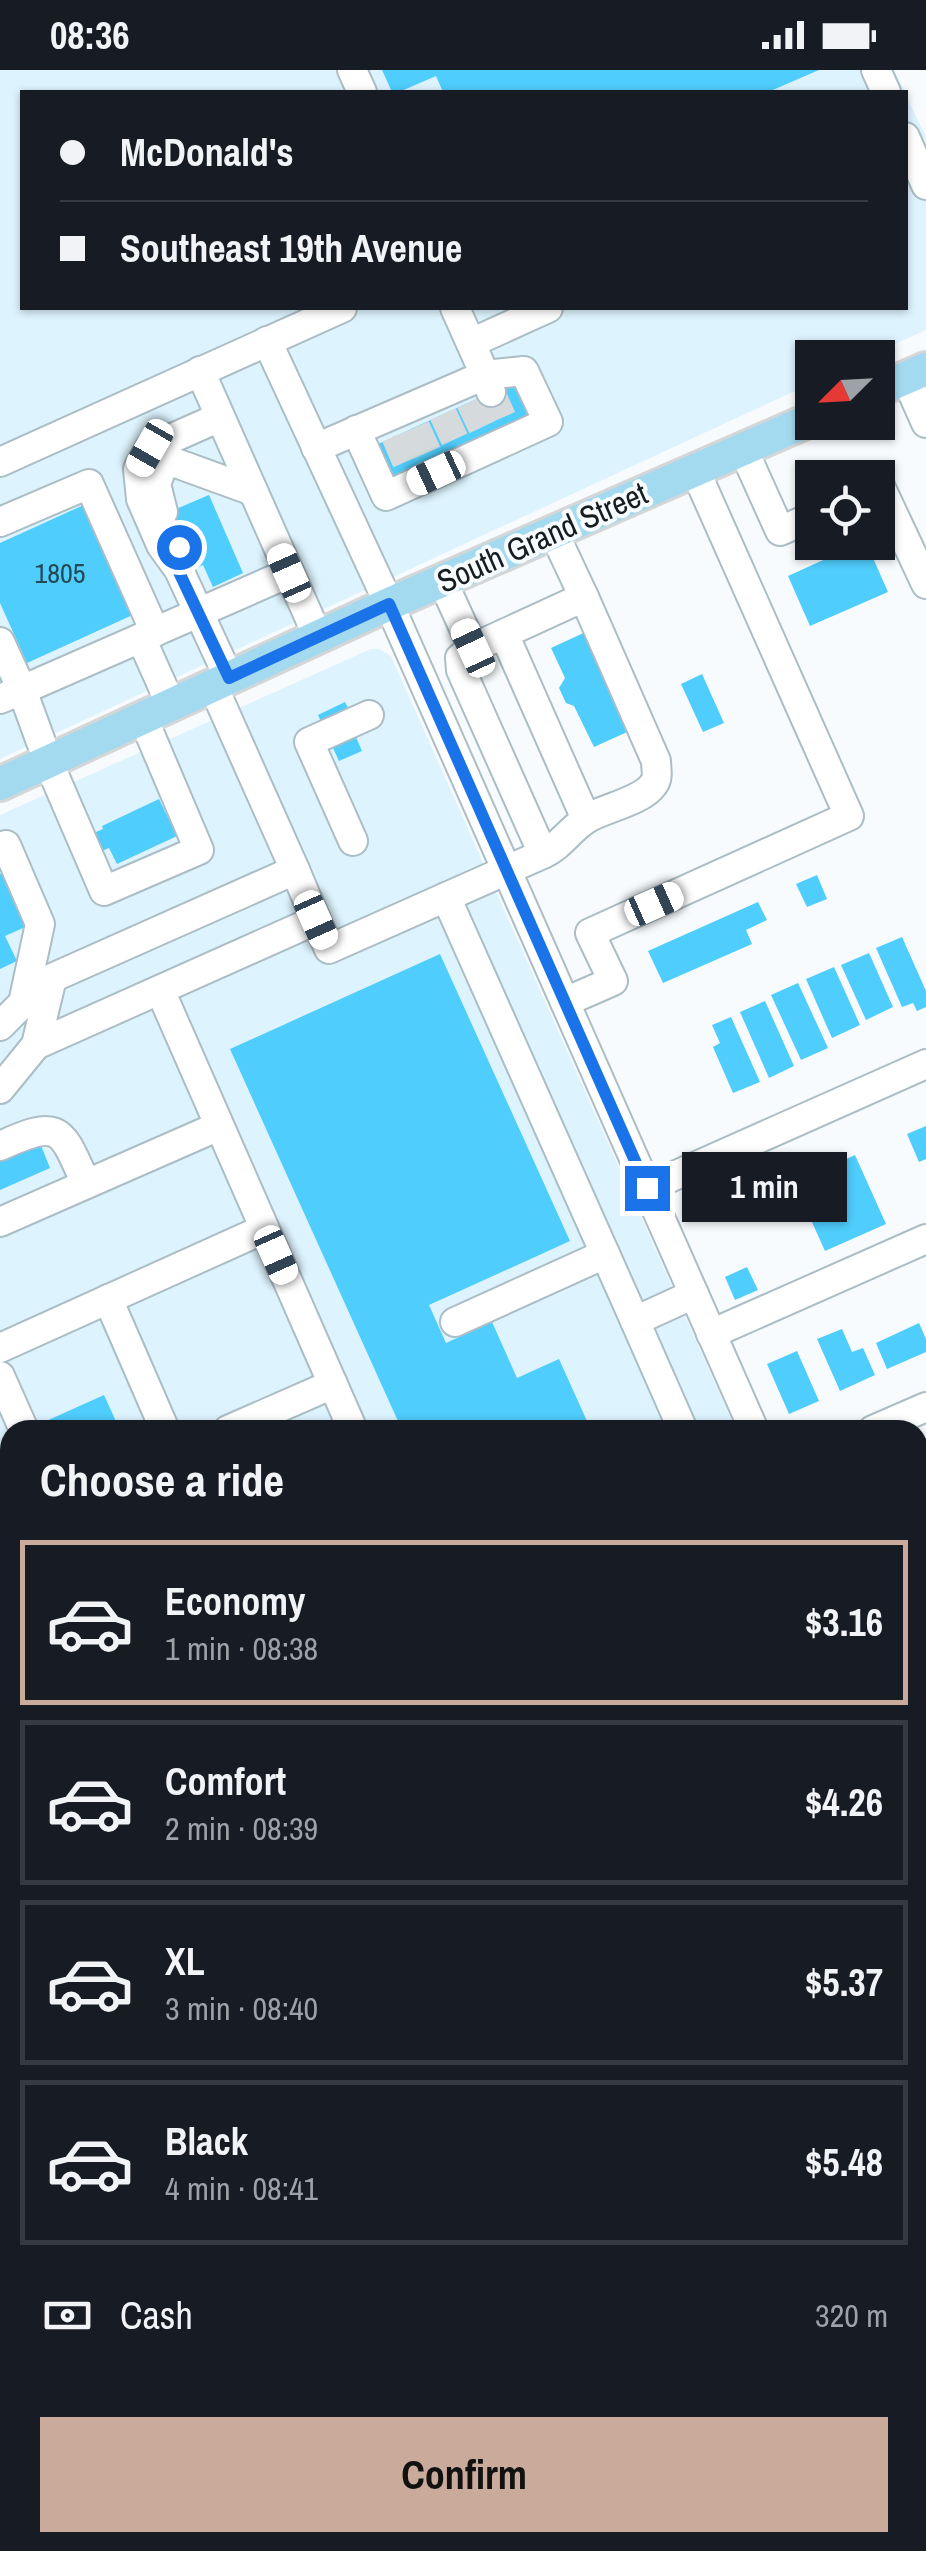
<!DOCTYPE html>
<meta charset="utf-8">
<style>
:root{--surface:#171b24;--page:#242831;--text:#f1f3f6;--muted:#9ea1a6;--line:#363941;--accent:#c9aa9b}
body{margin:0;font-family:"Archivo Narrow",sans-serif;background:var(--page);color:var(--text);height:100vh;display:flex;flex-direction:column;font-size:38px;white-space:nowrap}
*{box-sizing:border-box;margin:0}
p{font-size:32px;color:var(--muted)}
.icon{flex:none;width:55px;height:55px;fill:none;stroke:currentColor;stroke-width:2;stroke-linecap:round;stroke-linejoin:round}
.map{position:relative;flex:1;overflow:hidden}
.side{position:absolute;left:0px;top:1350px;width:928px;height:1132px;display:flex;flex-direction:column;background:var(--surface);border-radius:30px 30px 0 0;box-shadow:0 2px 8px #0004}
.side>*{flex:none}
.hud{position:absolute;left:20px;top:20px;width:888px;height:220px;border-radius:0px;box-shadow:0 2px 8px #0004;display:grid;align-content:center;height:220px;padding:0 40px;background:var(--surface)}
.needle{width:65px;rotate:246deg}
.buttons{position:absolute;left:795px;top:270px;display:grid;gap:20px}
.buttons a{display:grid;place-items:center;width:100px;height:100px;border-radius:0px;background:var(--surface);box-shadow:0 2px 8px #0004;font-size:50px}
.end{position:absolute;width:45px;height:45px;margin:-22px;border:12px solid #1a73e8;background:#fff;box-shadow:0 0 0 5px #fff}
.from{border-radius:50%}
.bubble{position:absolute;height:70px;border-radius:0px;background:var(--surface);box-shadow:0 2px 8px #0004;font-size:32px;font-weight:800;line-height:70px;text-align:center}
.car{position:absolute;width:30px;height:60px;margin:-30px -15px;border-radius:12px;box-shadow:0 0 8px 2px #0007;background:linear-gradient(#fff 24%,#345 0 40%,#fff 0 76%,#345 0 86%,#fff 0)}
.hud b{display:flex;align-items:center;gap:35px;height:95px;font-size:38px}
.hud b+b{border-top:2px solid var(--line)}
.hud i{width:25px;height:25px;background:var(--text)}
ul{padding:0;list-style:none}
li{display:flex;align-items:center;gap:30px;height:165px;margin:0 20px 15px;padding:0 20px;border:5px solid var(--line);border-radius:0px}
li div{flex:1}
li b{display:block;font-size:38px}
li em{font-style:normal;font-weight:800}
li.on{border-color:var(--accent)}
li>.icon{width:90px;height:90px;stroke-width:1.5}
h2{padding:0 40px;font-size:45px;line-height:120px}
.pay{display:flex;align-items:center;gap:25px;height:110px;padding:0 40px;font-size:38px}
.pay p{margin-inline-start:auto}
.button{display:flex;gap:20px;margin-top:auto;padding:20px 40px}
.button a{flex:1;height:115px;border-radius:0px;background:var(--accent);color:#111;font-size:40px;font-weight:800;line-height:115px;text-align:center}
.status{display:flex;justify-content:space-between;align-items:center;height:70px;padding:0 50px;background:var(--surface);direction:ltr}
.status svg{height:28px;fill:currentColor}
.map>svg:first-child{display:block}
.built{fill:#ddf3fd}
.building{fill:#4fcdfc}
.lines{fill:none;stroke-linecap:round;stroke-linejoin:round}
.minor-tunnel{stroke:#d5dadc;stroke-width:28;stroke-dasharray:28 14;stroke-linecap:butt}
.minor-casing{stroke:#abbdc5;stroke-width:32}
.major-casing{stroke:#d5d6d7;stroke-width:38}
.highway-casing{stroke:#d5d6d7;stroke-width:42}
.minor{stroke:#fff;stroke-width:28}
.major{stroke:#a4daef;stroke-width:32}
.highway{stroke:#68c1e5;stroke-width:38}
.route{stroke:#1a73e8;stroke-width:12}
.labels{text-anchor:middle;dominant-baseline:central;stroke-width:8;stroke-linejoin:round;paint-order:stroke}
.number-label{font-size:28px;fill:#244957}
.street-label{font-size:32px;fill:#161d20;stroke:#f7fbfd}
</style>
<div class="status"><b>08:36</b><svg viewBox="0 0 49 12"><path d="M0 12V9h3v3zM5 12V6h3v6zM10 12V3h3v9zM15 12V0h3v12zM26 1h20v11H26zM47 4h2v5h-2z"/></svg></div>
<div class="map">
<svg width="926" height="2481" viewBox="0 0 926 2481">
<rect width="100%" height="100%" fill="#f7fbfd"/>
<!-- built -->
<g class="built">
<path d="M0,0H894L905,22H22V238H905V23L926,67V260L867,287L812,288V313L0,689Z"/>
<path d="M371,579H379L391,586L736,1360H10V1418L0,1396V745Z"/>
</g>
<!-- building -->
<g class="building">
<path d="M382,0H819L768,22H443L436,6L399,22H392Z"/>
<path d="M516,311L533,349L393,413L376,375Z"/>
<path d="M209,425L243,503L213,517L203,495L194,499L169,442Z"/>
<path d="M88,433L137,543L27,593L0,533V473Z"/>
<path d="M863,472H866L888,522L810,556L788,506Z"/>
<path d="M590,560L636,658L594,677L574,636L566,633L559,618L565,608L551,578Z"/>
<path d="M702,604L724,653L703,662L681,614Z"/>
<path d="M345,632L349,640L345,642L362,681L339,691L318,645Z"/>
<path d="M159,729L177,766L117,794L109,778L97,783L89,765L103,759L102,756Z"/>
<path d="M4,802L32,854L5,866L17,891L0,899V804Z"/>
<path d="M817,805L827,829L807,837L796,814Z"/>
<path d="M758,832L767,850L746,860L752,874L663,913L648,881Z"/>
<path d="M902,867L926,921V937L917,941L913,933L902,937L876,878Z"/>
<path d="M869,883L893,937L866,950L841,895Z"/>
<path d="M440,884L570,1171L429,1235L446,1273L492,1252L517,1308L559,1289L591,1360H402L230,979Z"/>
<path d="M834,897L860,955L832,968L806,909Z"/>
<path d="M798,913L828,978L801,990L771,925Z"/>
<path d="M765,931L794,996L769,1008L740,942Z"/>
<path d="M731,947L760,1012L733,1023L713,977L720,973L712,955Z"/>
<path d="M926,1056V1089L919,1092L907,1064Z"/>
<path d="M40,1073L50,1098L0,1120V1090Z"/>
<path d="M855,1085L886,1154L825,1181L798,1121L833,1106L829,1097Z"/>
<path d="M747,1197L758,1220L735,1230L725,1207Z"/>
<path d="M919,1253L926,1269V1282L887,1299L876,1273Z"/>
<path d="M842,1259L852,1282L863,1278L875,1305L840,1321L817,1269Z"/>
<path d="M797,1281L819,1331L789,1344L767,1294Z"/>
<path d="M104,1325L120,1360H48L44,1352Z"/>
<path d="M926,1587V1620L920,1623L918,1618V1591Z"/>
<path d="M926,2075V2106L918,2110V2079Z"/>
<path d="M77,2472H90L93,2478L103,2474L106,2481H54Z"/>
<path d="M496,2472H538L540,2478L534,2481H499Z"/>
<path d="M816,2472H848L852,2481H810L808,2476Z"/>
</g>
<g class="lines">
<!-- minor-tunnel -->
<g class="minor-tunnel">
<path d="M491,322L508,361"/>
<path d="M470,332L488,370"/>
<path d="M443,344L461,383"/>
<path d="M416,357L433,395"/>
<path d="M395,366L412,405"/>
</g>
<defs>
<g id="minor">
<path d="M352,0L362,22"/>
<path d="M876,0L886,22"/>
<path d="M905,67L926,115"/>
<path d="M267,271L389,534L754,1360"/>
<path d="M471,273L548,238"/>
<path d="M200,301L318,567"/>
<path d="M906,308L926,353"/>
<path d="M220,347L150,378L138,399L141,429L161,475L179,500L229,608"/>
<path d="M356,360L386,426L548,352L524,301L485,305L491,322"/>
<path d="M316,378L485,305L455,238"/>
<path d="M743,379L780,461L812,447"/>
<path d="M0,392L342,238"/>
<path d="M878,418L880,416L926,514"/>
<path d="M163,442L156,414L163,396L173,392L253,421"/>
<path d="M0,452L89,414L155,562"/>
<path d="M442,510L473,578"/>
<path d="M504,564L586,749"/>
<path d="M141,568L171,635"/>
<path d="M0,572L22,620L289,503"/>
<path d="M213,616L295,800"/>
<path d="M0,629L22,620L48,691L104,821L199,780L143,648"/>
<path d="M353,771L309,672L369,645"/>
<path d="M0,777L6,775L40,854L23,933L0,956"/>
<path d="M543,784C561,776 571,758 588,748C605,738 642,731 653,715C659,708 656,699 656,691L584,527"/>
<path d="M295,800L316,850L36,975L52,908Z"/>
<path d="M446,827L635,1251L694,1224"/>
<path d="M316,850L329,879L543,784L461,600L460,588L473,578L584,527L553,461"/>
<path d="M160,920L353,1360"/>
<path d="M565,932L613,911L590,863L849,746L695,400"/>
<path d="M0,1019L36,975"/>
<path d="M0,1076C61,1048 61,1058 86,1114"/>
<path d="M647,1118L926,994"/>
<path d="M0,1152L219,1056"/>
<path d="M108,1229L165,1360"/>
<path d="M635,1251L683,1360"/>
<path d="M455,1252L605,1184"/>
<path d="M711,1264L926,1169"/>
<path d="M0,1278L264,1159"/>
<path d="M0,1306L24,1360"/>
<path d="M228,1360L333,1314"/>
<path d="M873,1360L926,1337"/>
<path d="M918,1509L926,1506"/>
<path d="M918,1683L926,1680"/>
<path d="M918,1746L926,1765"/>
<path d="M918,1857L926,1853"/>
<path d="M918,2026L926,2022"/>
<path d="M918,2191L926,2187"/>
<path d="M918,2366L926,2362"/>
<path d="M659,2481L678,2472"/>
</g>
<g id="major">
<path d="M878,320L926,299"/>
<path d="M0,714L389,534L812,349"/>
<path d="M0,2005L10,2030"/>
<path d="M0,2181L10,2169"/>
<path d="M211,2472L214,2481"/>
<path d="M465,2472L469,2481"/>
</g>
<g id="highway">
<path d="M0,1445L10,1481"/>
<path d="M0,1652L10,1674"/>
<path d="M0,1786L10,1808"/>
<path d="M0,1857L10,1878"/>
<path d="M304,2472L308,2481"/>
<path d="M367,2472L371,2481"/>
</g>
</defs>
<!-- minor casing -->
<use href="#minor" class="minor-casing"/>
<!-- major casing -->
<use href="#major" class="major-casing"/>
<!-- highway casing -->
<use href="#highway" class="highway-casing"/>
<!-- minor -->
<use href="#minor" class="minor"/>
<!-- major -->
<use href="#major" class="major"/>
<!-- highway -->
<use href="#highway" class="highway"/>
</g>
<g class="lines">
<!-- route -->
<path class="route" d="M179,477L178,500L229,608L389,534L647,1118"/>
</g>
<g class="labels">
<!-- number labels -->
<g class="number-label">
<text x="60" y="503">1805</text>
</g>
<!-- street labels -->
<g class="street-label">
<text transform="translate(542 467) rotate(-24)">South Grand Street</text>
</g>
</g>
</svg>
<div class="buttons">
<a><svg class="needle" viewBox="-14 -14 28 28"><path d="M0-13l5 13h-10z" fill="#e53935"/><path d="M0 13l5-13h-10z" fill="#9ea1a6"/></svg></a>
<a><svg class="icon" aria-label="locate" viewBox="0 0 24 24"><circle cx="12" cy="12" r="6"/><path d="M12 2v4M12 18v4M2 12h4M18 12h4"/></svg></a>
</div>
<i class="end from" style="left:179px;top:477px"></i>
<i class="end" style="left:647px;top:1118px"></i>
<div class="bubble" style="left:682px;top:1082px;width:165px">1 min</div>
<i class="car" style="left:150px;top:378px;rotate:210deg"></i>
<i class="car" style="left:436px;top:403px;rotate:245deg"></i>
<i class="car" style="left:289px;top:503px;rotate:336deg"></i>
<i class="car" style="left:473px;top:578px;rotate:335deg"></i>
<i class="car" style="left:654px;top:834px;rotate:66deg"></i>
<i class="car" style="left:316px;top:850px;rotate:156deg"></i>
<i class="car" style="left:276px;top:1185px;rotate:156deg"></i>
<div class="hud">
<b><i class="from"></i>McDonald's</b>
<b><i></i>Southeast 19th Avenue</b>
</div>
<section class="side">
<h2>Choose a ride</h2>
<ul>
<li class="on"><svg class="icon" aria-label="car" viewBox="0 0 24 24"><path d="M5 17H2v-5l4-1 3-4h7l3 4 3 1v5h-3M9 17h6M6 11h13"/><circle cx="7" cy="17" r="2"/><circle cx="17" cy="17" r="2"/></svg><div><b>Economy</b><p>1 min · 08:38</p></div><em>$3.16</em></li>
<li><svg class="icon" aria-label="car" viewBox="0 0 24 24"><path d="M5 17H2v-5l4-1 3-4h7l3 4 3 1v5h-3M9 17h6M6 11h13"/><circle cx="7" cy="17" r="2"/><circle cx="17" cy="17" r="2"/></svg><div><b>Comfort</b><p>2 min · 08:39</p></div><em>$4.26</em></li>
<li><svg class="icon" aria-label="car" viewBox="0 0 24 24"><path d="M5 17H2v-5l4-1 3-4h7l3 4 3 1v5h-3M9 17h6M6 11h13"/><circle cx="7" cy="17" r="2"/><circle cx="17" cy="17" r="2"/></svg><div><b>XL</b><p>3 min · 08:40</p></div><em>$5.37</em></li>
<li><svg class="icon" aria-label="car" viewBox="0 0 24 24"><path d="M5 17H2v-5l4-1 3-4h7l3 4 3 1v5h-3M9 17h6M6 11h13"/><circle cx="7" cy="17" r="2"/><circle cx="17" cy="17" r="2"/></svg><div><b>Black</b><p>4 min · 08:41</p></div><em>$5.48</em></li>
</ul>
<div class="pay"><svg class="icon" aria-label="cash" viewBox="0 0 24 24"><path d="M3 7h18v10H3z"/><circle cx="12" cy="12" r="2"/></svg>Cash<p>320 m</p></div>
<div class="button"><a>Confirm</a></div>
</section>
</div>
